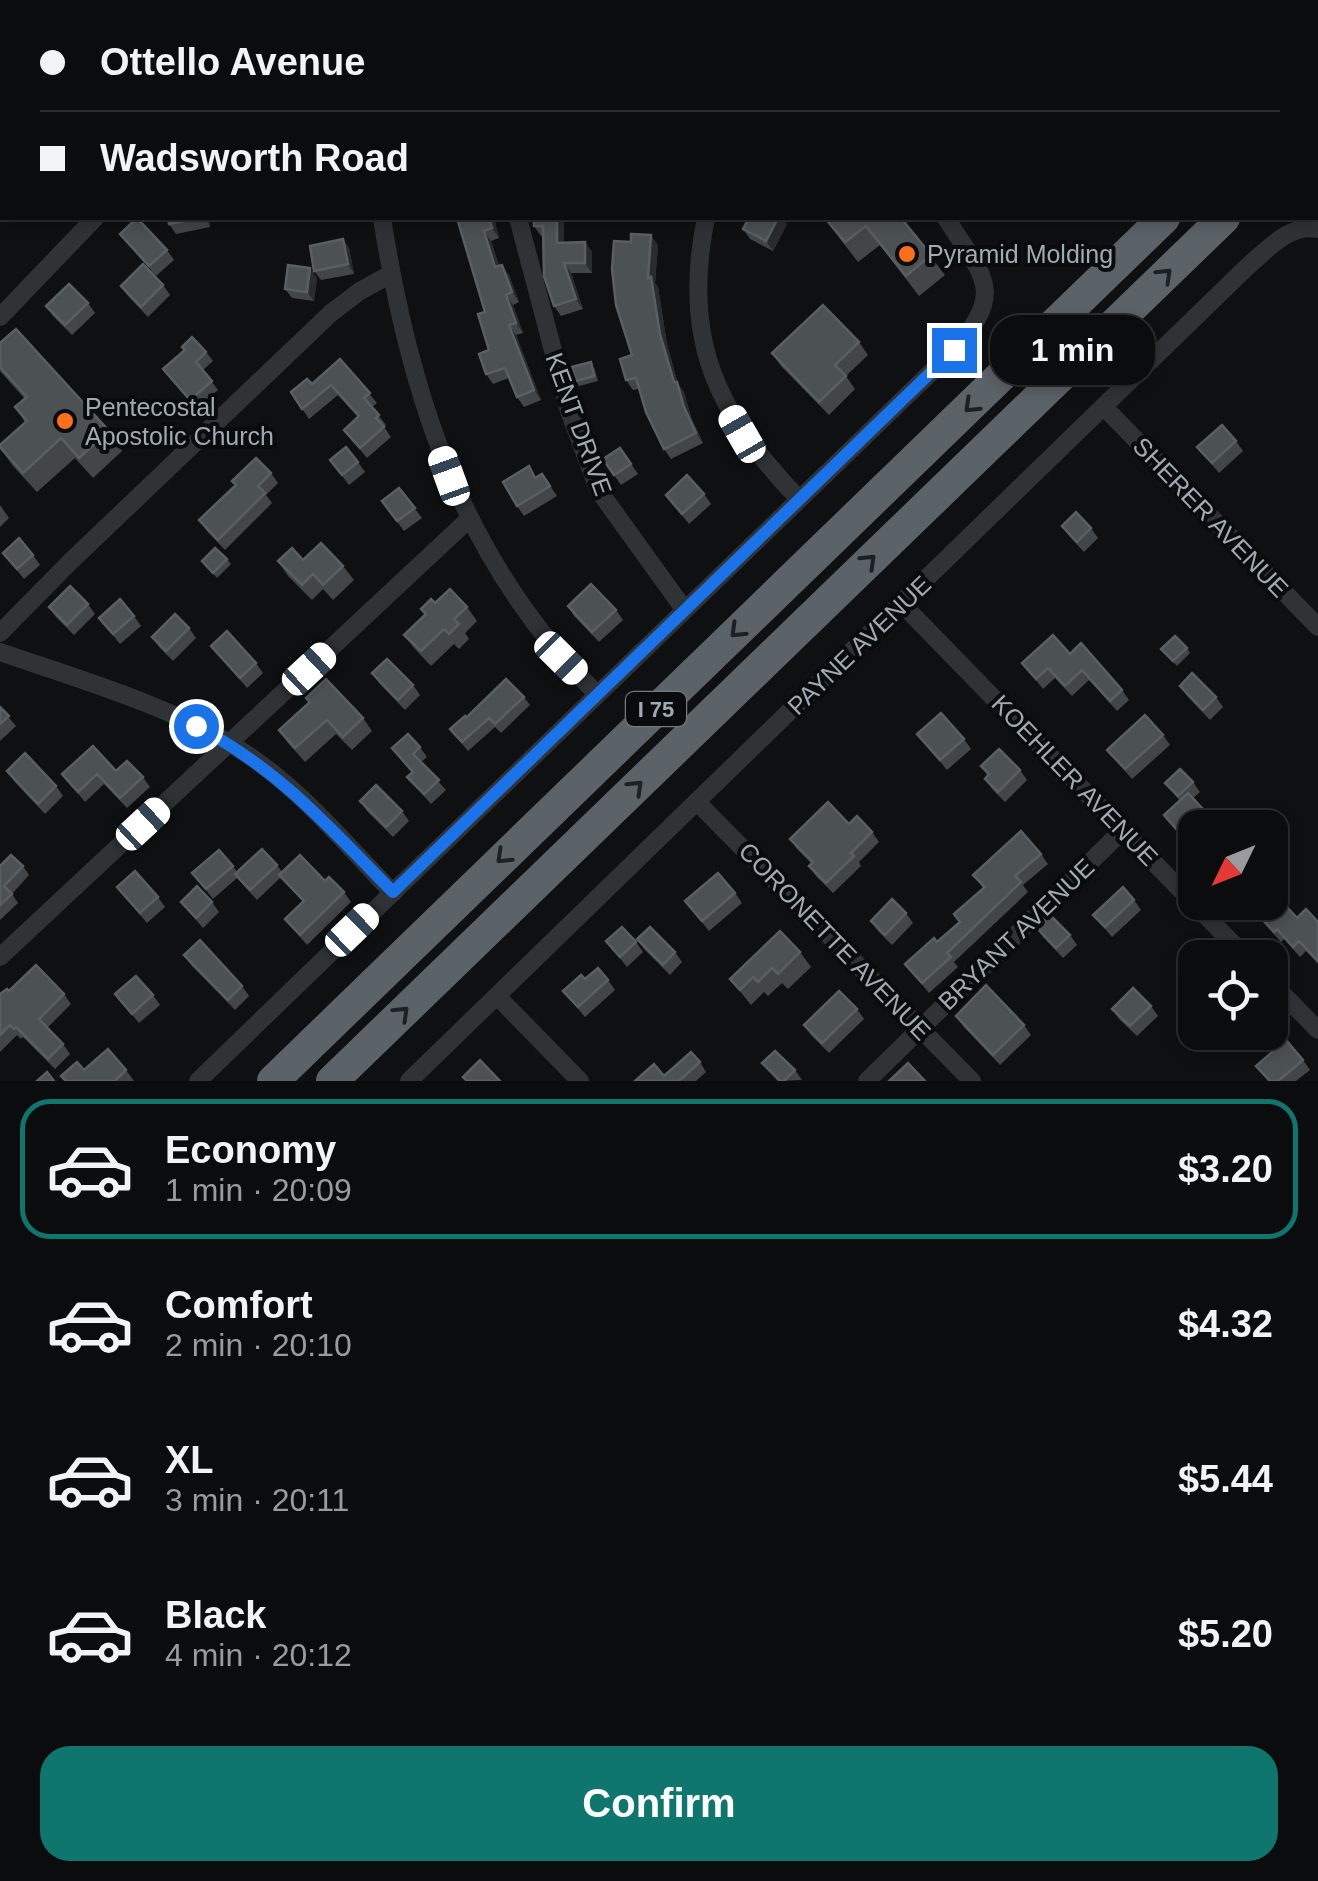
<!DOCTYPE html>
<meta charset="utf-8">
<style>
:root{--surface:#0b0c0d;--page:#191a1b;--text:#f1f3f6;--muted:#9a9b9d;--line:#2b2c2e;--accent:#0f766e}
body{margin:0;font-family:Helvetica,sans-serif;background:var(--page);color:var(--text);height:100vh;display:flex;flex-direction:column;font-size:38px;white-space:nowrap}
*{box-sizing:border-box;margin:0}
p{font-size:32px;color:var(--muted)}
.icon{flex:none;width:55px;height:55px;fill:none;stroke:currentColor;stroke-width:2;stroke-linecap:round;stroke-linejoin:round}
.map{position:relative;height:1081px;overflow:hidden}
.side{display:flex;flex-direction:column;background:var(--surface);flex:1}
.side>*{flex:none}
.banner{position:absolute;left:0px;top:0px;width:1320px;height:220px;box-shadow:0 5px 15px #0003,0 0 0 2px var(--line);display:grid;align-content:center;height:220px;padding:0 40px;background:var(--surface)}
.needle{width:65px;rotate:227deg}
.controls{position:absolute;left:1178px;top:810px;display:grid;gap:20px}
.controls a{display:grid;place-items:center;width:110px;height:110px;border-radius:20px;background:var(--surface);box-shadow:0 5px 15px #0003,0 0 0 2px var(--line);font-size:50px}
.end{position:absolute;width:45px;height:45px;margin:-22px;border:12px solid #1a73e8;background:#fff;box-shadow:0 0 0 5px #fff}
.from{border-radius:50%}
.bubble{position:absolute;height:70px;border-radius:30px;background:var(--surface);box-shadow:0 5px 15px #0003,0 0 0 2px var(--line);font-size:32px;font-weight:800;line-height:70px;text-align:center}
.car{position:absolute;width:30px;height:60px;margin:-30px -15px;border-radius:12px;box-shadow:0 0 8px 2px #0007;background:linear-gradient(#fff 24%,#345 0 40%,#fff 0 76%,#345 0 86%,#fff 0)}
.banner b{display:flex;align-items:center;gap:35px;height:95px;font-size:38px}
.banner b+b{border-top:2px solid var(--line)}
.banner i{width:25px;height:25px;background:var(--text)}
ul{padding:18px 0 0;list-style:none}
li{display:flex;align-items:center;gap:30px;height:140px;margin:0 20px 15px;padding:0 20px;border:5px solid transparent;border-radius:30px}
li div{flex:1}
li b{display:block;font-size:38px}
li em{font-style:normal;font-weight:800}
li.current{border-color:var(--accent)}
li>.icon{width:90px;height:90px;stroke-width:1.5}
.action{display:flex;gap:20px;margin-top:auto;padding:20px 40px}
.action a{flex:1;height:115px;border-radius:30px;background:var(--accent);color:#fff;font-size:40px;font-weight:800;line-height:115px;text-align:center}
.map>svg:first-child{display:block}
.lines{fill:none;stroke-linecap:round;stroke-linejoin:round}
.service{stroke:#303336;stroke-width:9}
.minor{stroke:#303336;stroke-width:18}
.motorway{stroke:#5b6268;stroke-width:32}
.wall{fill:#424649}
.shaded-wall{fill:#292c2e}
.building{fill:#4c5154;stroke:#595f63;stroke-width:2.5}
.oneway{stroke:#1e2123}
.route{stroke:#1a73e8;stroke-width:12}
.poi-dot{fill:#ff6e19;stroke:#0a0b0c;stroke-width:4}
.labels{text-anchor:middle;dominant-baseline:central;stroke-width:8;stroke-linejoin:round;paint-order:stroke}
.shield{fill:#0a0b0c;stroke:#727b81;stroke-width:2.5}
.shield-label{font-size:22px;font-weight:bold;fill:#9fabb3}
.poi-label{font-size:25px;fill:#9fabb3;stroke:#0a0b0c;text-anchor:start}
.street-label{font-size:25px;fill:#9fabb3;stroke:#0a0b0c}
</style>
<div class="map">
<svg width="1318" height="1081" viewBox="0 0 1318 1081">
<rect width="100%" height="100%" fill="#0f1011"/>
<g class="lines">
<!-- service -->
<path class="service" d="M1121,2L1124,0"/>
<!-- minor -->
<g class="minor">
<path d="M352,0L353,2"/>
<path d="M882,2L885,0"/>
<path d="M0,207L2,206"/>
<path d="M382,218C410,398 464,563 597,694"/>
<path d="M518,218L569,411L599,491L684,609"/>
<path d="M706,218C681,338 716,413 799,499"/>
<path d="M0,317L95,218"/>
<path d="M1105,408L1318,627"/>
<path d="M902,604L1247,958"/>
<path d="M0,633L71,561L331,313L360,291L391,274"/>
<path d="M0,652C81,680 176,707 248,755C303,792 347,845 393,893"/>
<path d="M697,802L972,1081"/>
<path d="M0,957L468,520"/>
<path d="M1270,981L1318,1030"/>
<path d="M497,996L580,1081"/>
<path d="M198,1081L954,350C1007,290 983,277 946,218"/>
<path d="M409,1081L1248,266C1268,249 1290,223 1318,229"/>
<path d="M867,1081L1123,830"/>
</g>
<!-- motorway -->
<g class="motorway">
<path d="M273,1081L1164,218"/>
<path d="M332,1081L1224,218"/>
</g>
</g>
<!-- wall -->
<g class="wall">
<path d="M168,218H208L210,227L176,234L169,224Z"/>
<path d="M457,218H494L499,238L491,241L499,266L509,275L519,302L513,305L523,333L516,335L541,400L524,407L517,397L509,378L493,384L486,374L489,350L485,312Z"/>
<path d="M534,218L564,243L585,242L592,252V273H571L583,309L561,316L554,306L543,236H541L534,226Z"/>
<path d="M824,218H901L945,275L919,296L880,245L858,262Z"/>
<path d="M787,224L773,251L750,239L743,229Z"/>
<path d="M120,234L167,250L174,260L156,276Z"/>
<path d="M343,239L349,248L354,274L321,280L314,271Z"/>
<path d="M658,245L655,283L658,287L667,344L678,384L684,392L691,417L703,443L671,459L664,449L639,389L633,390L626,380Z"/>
<path d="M317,278L314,301L292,298L285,289Z"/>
<path d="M163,285L170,295L148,317L128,296L121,286Z"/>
<path d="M88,303L95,313L72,335L53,316L46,306Z"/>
<path d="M859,342L868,355L846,376L855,389L829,415L781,366L772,353Z"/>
<path d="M0,343L109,431L122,451L93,478L75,458L37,492L13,466L0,448L25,422L15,407L25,399L0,371Z"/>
<path d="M206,352L213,361L203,370L218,390L196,409L163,369Z"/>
<path d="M340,359L377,403L372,407L386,425L384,427L391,437L367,458L344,430L358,417L338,395L309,419L291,392L312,384Z"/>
<path d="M594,367L598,381L579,386L576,381Z"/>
<path d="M1236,441L1243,451L1219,473L1197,447Z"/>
<path d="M620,448L638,474L621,485L603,459Z"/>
<path d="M330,460L358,462L365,472L349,485Z"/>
<path d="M271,473L278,483L266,495L272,503L225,550L206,530L199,520L235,485L232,481Z"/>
<path d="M542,474L557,496L524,516L517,506L536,477Z"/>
<path d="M399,488L422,518L404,531L382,501Z"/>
<path d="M704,494L711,504L689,524L666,495Z"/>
<path d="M0,505L9,518L0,527Z"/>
<path d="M1062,526L1091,528L1098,538L1084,552L1069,536Z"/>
<path d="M3,553L33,555L40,565L24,579Z"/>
<path d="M227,559L231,564L217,578L202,561Z"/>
<path d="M303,560L343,566L354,580L333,600L323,589L312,600L288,576L278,561Z"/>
<path d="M435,603L467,607L477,621L465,633L469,639L459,649L454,644L431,666L415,649L404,635L425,615L421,609Z"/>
<path d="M88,604L95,614L74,635L56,617L49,607Z"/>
<path d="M568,606L616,610L623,620L599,642L574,616Z"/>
<path d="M134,616L141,626L120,644L99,618Z"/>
<path d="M189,628L196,638L173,661L159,647L152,637Z"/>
<path d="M211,646L256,663L263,673L247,688Z"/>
<path d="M1187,648L1190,653L1177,666L1161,649Z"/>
<path d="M1070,654L1122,690L1129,700L1117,711L1089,680L1072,696L1055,678L1043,689L1022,663Z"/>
<path d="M372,673L413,685L420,695L405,710L379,683Z"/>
<path d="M1180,686L1216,697L1223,707L1210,720L1187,696Z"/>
<path d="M524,697L530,705L501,733L495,727L468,751L450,729L466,718Z"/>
<path d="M309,703L363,718L372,731L352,750L336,734L305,762L288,743L279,730Z"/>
<path d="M0,707L16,726L0,741Z"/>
<path d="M917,734L964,739L971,749L947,770Z"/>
<path d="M1163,735L1170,745L1132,779L1107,750Z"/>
<path d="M420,747L427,757L421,762L446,790L431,804L407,777L412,773L392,748Z"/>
<path d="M981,766L1020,770L1027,780L1005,802L992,789L985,779L988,776Z"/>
<path d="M7,771L56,786L63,796L45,814L14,781Z"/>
<path d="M116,771L143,777L150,787L127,808L104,784L85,802L62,774Z"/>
<path d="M1193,782L1200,792L1193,798L1218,828H1195V833L1194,832L1184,840L1164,815L1180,801L1165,783Z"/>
<path d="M360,801L402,811L409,821L393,837L367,811Z"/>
<path d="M849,824L872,832L879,842L859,862L861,866L833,893L816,876L809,866L812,864L797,849L790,839Z"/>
<path d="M1041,854L1048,864L1023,885L1028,892L954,962L958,967L929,993L905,964L937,942L959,922L984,889L973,875Z"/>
<path d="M277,865L282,872L325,881L344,892L351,902L307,945L285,919L303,902L281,877L257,900L237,878L213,899L192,873L233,866L237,872Z"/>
<path d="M0,866H23L29,875L12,894L18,903L0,920Z"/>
<path d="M117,887L158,897L165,907L147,923Z"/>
<path d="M735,893L742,903L709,931L685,901Z"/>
<path d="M1134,900L1141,910L1112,937L1093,915Z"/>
<path d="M181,902H212L219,912L203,928Z"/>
<path d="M1245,902H1270L1297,918L1318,922V964L1306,951L1300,957L1284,939L1281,942Z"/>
<path d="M906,913L913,923L892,945L878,931L871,921Z"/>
<path d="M1036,927L1070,935L1077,945L1063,958L1043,937Z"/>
<path d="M637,939L675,952L682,962L670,975L644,949Z"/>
<path d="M606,941L636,942L643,952L627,967Z"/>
<path d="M800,952L811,967L788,989L782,983L768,996L764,992L751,1005L730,979Z"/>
<path d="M184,955L242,986L249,996L235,1010L191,965Z"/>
<path d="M585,979L608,980L615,990L585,1017L563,991Z"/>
<path d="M9,991L64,994L71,1004L47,1028L63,1044L70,1054L55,1069L23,1037L21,1039L17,1035L0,1052V994Z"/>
<path d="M115,994L153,995L160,1005L139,1023Z"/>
<path d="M1151,1006L1158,1016L1137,1036L1119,1019L1112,1009Z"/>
<path d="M857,1009L864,1019L829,1053L811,1035L804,1025Z"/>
<path d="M956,1016L1024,1025L1031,1035L1000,1065L963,1026Z"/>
<path d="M1303,1060L1310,1070L1296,1081H1268L1256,1066Z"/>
<path d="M700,1062L706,1072L696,1081H635L664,1076Z"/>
<path d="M762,1063L795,1070L802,1080L778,1081Z"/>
<path d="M84,1070H126L134,1081H65Z"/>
</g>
<!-- shaded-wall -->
<g class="shaded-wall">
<path d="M489,218H494L499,238L492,228Z"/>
<path d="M557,218H564V253L557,243Z"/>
<path d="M778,218H782L787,224L773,251L766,241Z"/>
<path d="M484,231L491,241L502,277L495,267Z"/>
<path d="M651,235L658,245L655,283L658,287L667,344L678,384L684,392L691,417L703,443L696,433L674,382L660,334L648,278Z"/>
<path d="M343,239L349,248L354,274L348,264Z"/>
<path d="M585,242L592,252V273L585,263Z"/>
<path d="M564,263L571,273L583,309L576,299Z"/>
<path d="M502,265L509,275L519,302L512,292Z"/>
<path d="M310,268L317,278L314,301L307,292Z"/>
<path d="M506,295L513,305L523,333L516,323Z"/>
<path d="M509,325L516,335L541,400L534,390Z"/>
</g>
<!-- building -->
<g class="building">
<path d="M391,0H434V2H392Z"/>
<path d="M2,130V159L0,160V131Z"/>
<path d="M137,218L167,250L149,266L120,234Z"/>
<path d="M168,218H199L169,224Z"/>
<path d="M457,218H489L492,228L484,231L495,267L502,265L512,292L506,295L516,323L509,325L534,390L517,397L505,368L486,374L479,354L489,350L478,314L485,312Z"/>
<path d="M534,218H557V243L585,242V263H564L576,299L554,306L544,276L543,226H534Z"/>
<path d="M749,218H778L766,241L743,229Z"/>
<path d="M825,218H901L931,255L906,276L866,226L845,242Z"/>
<path d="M631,234L651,235L648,278L651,277L660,334L674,382H677L684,407L696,433L664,449L646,412L636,378L626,380L620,359L632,355L616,305L612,269L614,241L631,242Z"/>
<path d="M343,239L348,264L314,271L310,246Z"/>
<path d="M143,264L163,285L141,307L121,286Z"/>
<path d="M288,265L310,268L307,292L285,289Z"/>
<path d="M69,284L88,303L65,325L46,306Z"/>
<path d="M823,305L859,342L835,365L846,376L819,402L772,353Z"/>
<path d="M16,329L109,431L79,458L61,438L23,473L0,447V445L27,421L15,407L27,397L0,367V343Z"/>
<path d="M192,337L206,352L196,362L212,381L190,400L163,369L185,350L182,347Z"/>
<path d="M340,359L370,393L364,398L379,415L376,418L384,427L360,448L344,430L359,416L331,385L302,409L291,392L307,379L312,384Z"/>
<path d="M591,362L594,376L576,381L572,367Z"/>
<path d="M1222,425L1236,441L1212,463L1197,447Z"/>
<path d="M346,447L358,462L342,475L330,460Z"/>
<path d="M620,448L631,464L614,475L603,459Z"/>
<path d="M256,458L271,473L258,486L265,493L218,540L199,520L236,485L232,481Z"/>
<path d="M529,466L535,478L542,474L550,486L517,506L503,482Z"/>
<path d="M687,475L704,494L682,514L666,495Z"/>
<path d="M399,488L415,508L397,521L382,501Z"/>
<path d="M1076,512L1091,528L1077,542L1062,526Z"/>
<path d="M19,538L33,555L17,569L3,553Z"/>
<path d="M321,543L343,566L323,585L313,574L302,585L278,561L292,548L303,560Z"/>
<path d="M215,548L227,559L213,573L202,561Z"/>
<path d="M591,584L616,610L592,632L568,606Z"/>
<path d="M70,586L88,604L67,625L49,607Z"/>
<path d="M450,589L467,607L454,619L459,624L449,634L444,629L421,651L404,635L426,614L421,609L431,599L435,603Z"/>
<path d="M120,599L134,616L113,634L99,618Z"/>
<path d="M175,614L189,628L166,651L152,637Z"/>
<path d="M227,631L256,663L240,678L211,646Z"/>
<path d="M1053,635L1070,654L1081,643L1122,690L1110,701L1082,670L1065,686L1048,668L1036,679L1022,663Z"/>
<path d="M1175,636L1187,648L1173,661L1161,649Z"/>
<path d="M387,659L413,685L398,700L372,673Z"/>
<path d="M1192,673L1216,697L1203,710L1180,686Z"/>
<path d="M326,679L363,718L343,737L327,720L295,748L279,730L310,702L306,698Z"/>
<path d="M506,679L524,697L495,724L489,718L462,742L450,729L465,716L466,718Z"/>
<path d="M0,707L9,716L0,724Z"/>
<path d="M941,713L964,739L940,760L917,734Z"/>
<path d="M1145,715L1163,735L1125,769L1107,750Z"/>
<path d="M408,734L420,747L413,754L439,780L424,794L407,777L413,772L392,748Z"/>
<path d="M93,746L116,771L127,761L143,777L120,798L97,774L78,792L62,774Z"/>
<path d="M999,749L1020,770L998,792L985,779L989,774L981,766Z"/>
<path d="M25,753L56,786L38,804L7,771Z"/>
<path d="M1180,769L1193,782L1178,796L1165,783Z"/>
<path d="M376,785L402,811L386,827L360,801Z"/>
<path d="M1188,793L1215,822L1209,828H1195V830L1188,823L1178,831L1164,815Z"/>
<path d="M828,802L849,824L857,816L872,832L851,853L854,856L826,883L809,866L813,862L790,839Z"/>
<path d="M1021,831L1041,854L1015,876L1021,882L947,953L951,957L922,983L905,964L934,938L937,942L960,922L954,914L985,887L973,875Z"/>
<path d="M262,849L277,865L250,890L235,874Z"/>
<path d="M219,850L233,866L206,889L192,873Z"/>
<path d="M11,855L23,866L4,886L12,894L0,905V866Z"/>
<path d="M300,855L325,881L329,877L344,892L300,935L285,919L304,901L279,875Z"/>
<path d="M135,871L158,897L140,913L117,887Z"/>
<path d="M718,873L735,893L702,921L685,901Z"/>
<path d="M197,886L212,902L196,918L181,902Z"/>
<path d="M1123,887L1134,900L1105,927L1093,915Z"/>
<path d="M1270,888L1297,918L1306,909L1318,922V961L1299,941L1293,947L1277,929L1274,932L1247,902H1270Z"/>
<path d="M892,899L906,913L885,935L871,921Z"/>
<path d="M1049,914L1070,935L1056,948L1036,927Z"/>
<path d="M622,927L636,942L620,957L606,941Z"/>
<path d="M650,927L675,952L663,965L637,939Z"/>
<path d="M780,931L800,952L778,974L772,968L758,982L753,977L740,990L730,979Z"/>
<path d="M200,940L242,986L228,1000L184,955Z"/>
<path d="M36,965L64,994L39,1019L63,1044L48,1059L16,1027L14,1029L10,1025L0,1035V994L7,989L9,991Z"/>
<path d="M598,968L608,980L578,1007L563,991L581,975L585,979Z"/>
<path d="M136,976L153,995L132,1014L115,994Z"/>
<path d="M986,985L1024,1025L993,1055L956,1016Z"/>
<path d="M1133,988L1151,1006L1130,1026L1112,1009Z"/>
<path d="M839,991L857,1009L822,1043L804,1025Z"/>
<path d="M1286,1040L1303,1060L1278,1081H1270L1256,1066Z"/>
<path d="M108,1049L126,1070L115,1081H66L61,1076L77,1062L84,1070Z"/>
<path d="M775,1051L795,1070L784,1081H780L762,1063Z"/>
<path d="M691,1052L700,1062L679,1081H635L654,1064L664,1076Z"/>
<path d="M480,1060L500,1081H467L463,1077Z"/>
<path d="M908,1063L925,1081H889Z"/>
<path d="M47,1072L54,1081H37Z"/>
</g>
<!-- one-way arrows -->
<defs><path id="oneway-chevron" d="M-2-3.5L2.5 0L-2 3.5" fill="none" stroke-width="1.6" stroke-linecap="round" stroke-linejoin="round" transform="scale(2.5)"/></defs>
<g class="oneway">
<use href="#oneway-chevron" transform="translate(1165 275) rotate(-44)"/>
<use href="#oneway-chevron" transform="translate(971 406) rotate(136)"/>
<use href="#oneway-chevron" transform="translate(869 561) rotate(-44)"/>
<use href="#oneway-chevron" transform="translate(737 631) rotate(136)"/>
<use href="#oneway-chevron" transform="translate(636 787) rotate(-44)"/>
<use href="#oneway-chevron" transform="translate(503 857) rotate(136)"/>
<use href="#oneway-chevron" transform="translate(402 1013) rotate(-44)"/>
</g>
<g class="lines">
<!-- route -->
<path class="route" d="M196,726C279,769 329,827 393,892L954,350"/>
</g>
<!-- markers -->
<g class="poi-dot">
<circle cx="907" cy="254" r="10"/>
<circle cx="65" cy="421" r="10"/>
</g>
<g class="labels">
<!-- shield labels -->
<rect class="shield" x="626" y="692" width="60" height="34" rx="8"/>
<g class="shield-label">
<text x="656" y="709">I 75</text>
</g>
<!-- poi labels -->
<g class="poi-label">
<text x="927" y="254">Pyramid Molding</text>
<text x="85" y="407">Pentecostal<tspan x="85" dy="29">Apostolic Church</tspan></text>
</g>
<!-- street labels -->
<g class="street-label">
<text transform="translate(579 424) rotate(70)">KENT DRIVE</text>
<text transform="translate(1211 517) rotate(46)">SHERER AVENUE</text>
<text transform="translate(859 645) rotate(-44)">PAYNE AVENUE</text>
<text transform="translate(1075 780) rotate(46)">KOEHLER AVENUE</text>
<text transform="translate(1016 934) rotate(-44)">BRYANT AVENUE</text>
<text transform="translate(835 941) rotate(46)">CORONETTE AVENUE</text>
</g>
</g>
</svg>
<div class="controls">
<a><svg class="needle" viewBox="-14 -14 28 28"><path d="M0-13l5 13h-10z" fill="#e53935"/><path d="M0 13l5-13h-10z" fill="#9a9b9d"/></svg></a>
<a><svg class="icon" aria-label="locate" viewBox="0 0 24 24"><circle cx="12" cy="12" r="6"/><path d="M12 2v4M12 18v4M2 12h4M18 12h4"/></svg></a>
</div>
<i class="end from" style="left:196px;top:726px"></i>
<i class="end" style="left:954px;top:350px"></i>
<div class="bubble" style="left:990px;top:315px;width:165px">1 min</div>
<i class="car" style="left:742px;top:434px;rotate:330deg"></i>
<i class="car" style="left:449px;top:476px;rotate:340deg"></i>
<i class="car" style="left:561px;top:658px;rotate:135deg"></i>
<i class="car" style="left:309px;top:669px;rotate:47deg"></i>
<i class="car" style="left:143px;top:824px;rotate:47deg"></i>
<i class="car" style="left:352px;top:930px;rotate:46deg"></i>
<div class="banner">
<b><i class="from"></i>Ottello Avenue</b>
<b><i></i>Wadsworth Road</b>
</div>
</div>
<section class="side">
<ul>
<li class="current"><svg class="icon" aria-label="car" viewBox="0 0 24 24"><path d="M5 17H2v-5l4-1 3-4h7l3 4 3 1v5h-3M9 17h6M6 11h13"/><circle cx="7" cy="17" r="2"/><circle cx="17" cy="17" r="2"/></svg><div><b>Economy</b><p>1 min · 20:09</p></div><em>$3.20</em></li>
<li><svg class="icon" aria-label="car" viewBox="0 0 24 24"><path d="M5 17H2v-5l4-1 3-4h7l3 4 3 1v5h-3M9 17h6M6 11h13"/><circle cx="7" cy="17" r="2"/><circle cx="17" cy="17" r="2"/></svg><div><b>Comfort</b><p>2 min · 20:10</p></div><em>$4.32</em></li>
<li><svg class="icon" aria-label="car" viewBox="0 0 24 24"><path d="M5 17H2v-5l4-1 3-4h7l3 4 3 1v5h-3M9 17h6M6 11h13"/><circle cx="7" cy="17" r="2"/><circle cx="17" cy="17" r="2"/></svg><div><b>XL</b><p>3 min · 20:11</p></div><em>$5.44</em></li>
<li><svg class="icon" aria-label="car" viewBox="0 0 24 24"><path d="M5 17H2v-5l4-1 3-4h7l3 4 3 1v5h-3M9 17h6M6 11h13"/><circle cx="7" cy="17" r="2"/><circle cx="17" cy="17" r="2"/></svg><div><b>Black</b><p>4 min · 20:12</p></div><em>$5.20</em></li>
</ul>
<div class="action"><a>Confirm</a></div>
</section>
